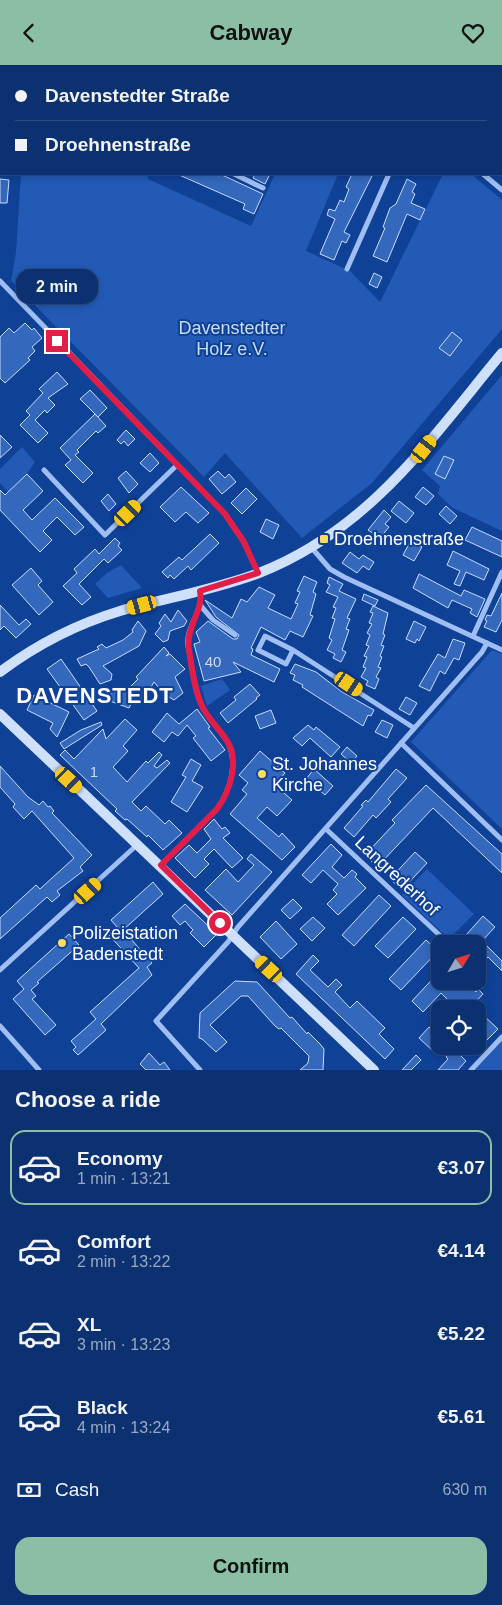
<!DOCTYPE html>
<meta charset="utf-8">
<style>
:root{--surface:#0b3171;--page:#143976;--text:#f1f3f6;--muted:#9aa9c3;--line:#2b4c84;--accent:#8abfa5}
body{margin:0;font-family:Arial,sans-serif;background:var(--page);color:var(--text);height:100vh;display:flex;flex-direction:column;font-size:19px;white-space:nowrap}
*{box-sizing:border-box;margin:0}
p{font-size:16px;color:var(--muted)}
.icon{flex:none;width:28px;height:28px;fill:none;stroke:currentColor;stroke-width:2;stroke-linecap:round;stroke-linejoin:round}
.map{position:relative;height:1005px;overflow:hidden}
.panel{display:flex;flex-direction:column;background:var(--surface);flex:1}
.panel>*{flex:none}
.hud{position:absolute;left:0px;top:0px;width:502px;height:110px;box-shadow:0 2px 8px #0003,0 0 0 1px var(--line);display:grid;align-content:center;height:110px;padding:0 15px;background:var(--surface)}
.needle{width:32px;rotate:52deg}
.buttons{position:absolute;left:431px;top:870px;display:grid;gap:10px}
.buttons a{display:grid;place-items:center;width:55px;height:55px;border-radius:10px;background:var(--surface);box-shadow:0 2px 8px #0003,0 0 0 1px var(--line);font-size:25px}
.end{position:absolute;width:22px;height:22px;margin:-11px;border:6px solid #e11d48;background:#fff;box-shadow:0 0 0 2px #fff}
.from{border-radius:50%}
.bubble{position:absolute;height:35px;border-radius:15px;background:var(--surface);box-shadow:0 2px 8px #0003,0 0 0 1px var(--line);font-size:16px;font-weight:600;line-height:35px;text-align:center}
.car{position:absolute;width:15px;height:30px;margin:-15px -8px;border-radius:6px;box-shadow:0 0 4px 1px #0007;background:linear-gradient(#f5c518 24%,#345 0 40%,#f5c518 0 76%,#345 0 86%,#f5c518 0)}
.hud b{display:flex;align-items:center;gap:18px;height:48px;font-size:19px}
.hud b+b{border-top:1px solid var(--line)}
.hud i{width:12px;height:12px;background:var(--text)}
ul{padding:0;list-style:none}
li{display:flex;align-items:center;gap:15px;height:75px;margin:0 10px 8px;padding:0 5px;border:2px solid transparent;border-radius:15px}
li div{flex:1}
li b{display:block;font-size:19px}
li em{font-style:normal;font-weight:600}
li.active{border-color:var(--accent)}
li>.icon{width:45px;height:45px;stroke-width:1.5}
h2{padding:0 15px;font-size:22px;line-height:60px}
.pay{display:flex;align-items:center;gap:12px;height:55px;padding:0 15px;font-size:19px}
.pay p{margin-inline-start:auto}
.action{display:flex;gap:10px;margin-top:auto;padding:10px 15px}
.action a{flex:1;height:58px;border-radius:15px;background:var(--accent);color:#111;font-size:20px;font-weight:600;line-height:58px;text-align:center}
header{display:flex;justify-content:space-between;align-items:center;height:65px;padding:0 15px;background:var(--accent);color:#111;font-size:22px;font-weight:600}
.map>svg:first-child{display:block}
.green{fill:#225ab6}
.building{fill:#3468bd;stroke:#c7dcfe}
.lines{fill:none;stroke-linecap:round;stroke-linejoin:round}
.street{stroke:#9fbff4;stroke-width:5}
.secondary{stroke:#cfe0fd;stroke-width:10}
.route{stroke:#e11d48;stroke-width:6}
.poi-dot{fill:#ffdc62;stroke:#0f4197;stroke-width:2}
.labels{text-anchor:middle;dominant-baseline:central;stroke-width:4;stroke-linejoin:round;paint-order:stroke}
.number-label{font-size:15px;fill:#ccd9ee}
.park-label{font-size:18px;fill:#c7dcfe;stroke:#0f4197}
.poi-label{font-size:18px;fill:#fff;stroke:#0f4197;text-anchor:start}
.street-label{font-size:18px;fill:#fff;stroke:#0f4197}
.district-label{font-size:22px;font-weight:bold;letter-spacing:1px;fill:#fff;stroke:#0f4197}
</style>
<header><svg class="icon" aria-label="back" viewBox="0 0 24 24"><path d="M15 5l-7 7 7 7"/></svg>Cabway<svg class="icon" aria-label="heart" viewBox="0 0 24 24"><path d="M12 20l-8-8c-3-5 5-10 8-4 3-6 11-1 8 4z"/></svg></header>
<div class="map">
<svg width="502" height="1005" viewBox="0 0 502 1005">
<rect width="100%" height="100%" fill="#0f4197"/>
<!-- green -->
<g class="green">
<path d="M21,109H148V114L251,161L275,109H338L306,186L350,206L380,237L443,109H471L502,135V264L372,418L302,473L225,388L204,412L11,216L16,187Z"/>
<path d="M502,310V466L453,443L438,429L440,421L422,405Z"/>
<path d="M22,382L35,397L27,409L8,427L0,418V404Z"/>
<path d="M121,500L142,523L108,533L95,519L107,508Z"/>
<path d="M492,585L502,589V764L411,677Z"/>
<path d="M222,614L230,625L207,641L201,621Z"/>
<path d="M427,804L474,849L449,874L402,830Z"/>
<path d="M502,976V1005H474Z"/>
</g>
<!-- building -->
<g class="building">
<path d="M177,109H214L219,111L220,109L263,129L254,149L243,144L245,139Z"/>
<path d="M255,109H270L265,119L253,113Z"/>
<path d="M352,109H373L344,167L350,170L346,178L342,176L334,195L320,189L335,154L327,150L329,144L335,146L340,135L344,137L349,124L346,122Z"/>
<path d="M0,114L9,115L7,138H0Z"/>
<path d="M407,114L416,119L412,127L415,129L411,138L425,144L420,155L407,149L387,197L373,191L385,163L383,162L390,143L396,139Z"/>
<path d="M374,208L382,212L377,223L369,219Z"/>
<path d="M25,258L32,265L34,263L42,273L32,282L35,286L28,293L30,295L5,318L0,313V272L9,263L14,268Z"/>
<path d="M452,267L462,275L450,291L439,283Z"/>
<path d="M57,307L68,319L48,333L55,340L47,348L45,345L35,355L48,368L38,378L20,360L30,350L26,346L43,328L39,324Z"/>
<path d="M90,325L107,343L98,352L80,334Z"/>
<path d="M95,349L106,361L98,368L96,366L77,385L79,387L75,390L93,408L83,418L65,400L71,395L60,383Z"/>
<path d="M126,365L135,374L128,381L124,376L121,379L117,375Z"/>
<path d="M0,370L12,382L0,393Z"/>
<path d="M150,388L159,398L150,407L140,398Z"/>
<path d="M444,391L454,395L445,414L435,409Z"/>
<path d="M126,406L138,419L129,428L118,413Z"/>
<path d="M218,406L225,413L229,409L236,417L222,429L209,414Z"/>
<path d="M27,409L43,426L23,445L32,455L55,433L84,462L75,470L57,452L43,466L52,475L40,487L0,445V425L5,430Z"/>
<path d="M181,422L209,448L198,458L186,447L175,457L160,442Z"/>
<path d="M423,422L434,431L426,440L415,432Z"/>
<path d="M246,423L257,434L242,449L231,438Z"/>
<path d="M108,429L116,439L109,446L101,436Z"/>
<path d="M399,436L414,448L406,458L391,446Z"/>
<path d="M446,441L457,451L450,459L439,449Z"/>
<path d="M384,445L391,452L385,459L389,462L380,473L368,465Z"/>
<path d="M266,454L279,460L273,474L260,467Z"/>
<path d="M472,462L502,476V492L465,475Z"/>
<path d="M210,469L219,478L191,505L188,501L174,514L170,510L168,513L162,507L179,492L182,495Z"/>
<path d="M115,473L120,478L118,481L122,485L108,498L104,494L79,519L91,532L82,540L63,521L77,508L74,504L95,484L99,489Z"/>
<path d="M411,475L422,482L414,496L403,490Z"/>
<path d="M453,486L489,504L484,515L466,507L460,521L454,519L460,506L447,500Z"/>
<path d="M350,487L359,494L363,490L374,497L369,505L363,501L357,508L342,498Z"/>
<path d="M31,503L42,516L38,520L53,537L39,550L12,520Z"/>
<path d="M419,509L461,531L464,525L485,534L477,552L470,548L472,544L452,535L448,543L413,523Z"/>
<path d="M304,511L317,517L313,527L316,529L310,550L313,551L303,572L290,566L285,575L261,562L251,583L253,584L251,590L280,604L274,617L233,597L241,607L204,616L194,579L200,577L196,567L208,556L233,574H237L239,570L216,552L205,535L232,553L241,534L247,537L259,522L275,530L268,543L291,554L298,539L295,538L300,527L297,526Z"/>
<path d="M329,512L343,519L339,526L356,534L347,553L350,554L346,564L349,565L342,585L346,587L341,597L333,593L335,589L327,585L332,575L329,573L335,554L332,553L336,543L333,542L338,532L326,527L330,520L327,518Z"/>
<path d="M502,528V555L496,567L484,562L487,556L485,555L487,550L491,551Z"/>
<path d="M364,529L378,535L375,541L362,535Z"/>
<path d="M0,540L19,560L26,554L31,559L16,573L4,561L0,565Z"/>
<path d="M373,541L388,548L383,569L385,570L381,580L384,581L380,591L382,592L378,602L381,603L376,612L379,614L375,624L366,620L368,616L361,612L366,603L363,602L367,592L364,591L369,581L366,580L370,570L367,568L372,559L369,558L373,548L370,547Z"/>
<path d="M178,545L187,556L184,561L170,566L168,575L163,577L155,569L161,561L159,558L165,549L171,557Z"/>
<path d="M138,556L146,566L139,581L103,601L112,609L111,615L100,619L89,602L86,599L81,601L77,594L99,584L97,582L102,579L106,583L123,575L133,567L132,565Z"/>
<path d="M414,556L426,562L419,576L417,574L415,578L406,574Z"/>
<path d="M453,574L465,578L459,595L454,593L445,609L440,606L430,626L419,621L438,589L445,593Z"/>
<path d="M164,582L169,588L166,591L170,589L185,604L175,612L183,628L174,635L164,629L154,617L151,622L146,624L141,638L131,639L129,643L107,635L113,625L119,632L124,624L126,626L138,614L136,612Z"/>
<path d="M61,594L97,646L84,655L47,604Z"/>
<path d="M295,599L316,607L342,627L374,645L371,651L368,650L363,661L302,622L303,620L293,615L295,610L290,608Z"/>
<path d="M250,619L260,630L256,633L257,634L228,658L220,648L236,635L234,632Z"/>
<path d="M34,630L69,647L57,672L50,664L53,658L27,645Z"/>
<path d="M406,632L417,638L410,650L399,644Z"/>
<path d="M197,644L210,662L208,663L225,685L211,696L193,673L196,671L187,660L178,671L172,667L164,677L152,667L167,648L179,659Z"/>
<path d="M271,645L276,658L260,664L255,651Z"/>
<path d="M125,654L137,665L123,681L128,686L113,702L127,717L146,696L148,698L159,687L162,690L154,701L157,703L167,695L170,698L132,737L141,746L146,741L165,759L169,755L182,768L163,785L148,770L147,772L127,754L125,755L115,746L117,744L60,690L65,685L74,694L103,664L106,674Z"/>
<path d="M382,655L393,660L387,673L375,667Z"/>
<path d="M101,657L102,660L64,684L60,678L81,665Z"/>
<path d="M308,660L314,665L316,662L340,682L331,692L310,673L302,681L293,673Z"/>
<path d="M347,682L357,691L351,698L341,689Z"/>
<path d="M260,686L285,708L275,720L292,735L277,751L267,742L257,753L279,772L282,768L295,782L282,795L230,749L247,729L242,725L248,718L239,710Z"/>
<path d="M191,694L201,700L192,716L203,722L187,747L171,737L186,712L182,710Z"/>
<path d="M0,701L28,732L39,740L43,736L48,742L50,741L54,746L52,748L92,790L80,802L83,806L57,826L60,830L52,837L47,832L0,874V853L36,820L40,824L74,793L32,746L24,754L13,742L15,739L0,722Z"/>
<path d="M314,704L333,721L325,730L306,714Z"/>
<path d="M396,704L407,713L388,734L391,737L376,753L373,750L354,772L344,763L363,741L361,740L366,735L368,737Z"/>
<path d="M426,720L502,789V808L433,743L377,802L365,790L395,758L392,755Z"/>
<path d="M214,754L222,764L225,762L230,768L223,773L243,793L232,803L214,784L204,794L209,799L195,813L175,793L189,780L197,788L211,774L204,764Z"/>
<path d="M331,779L342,790L332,802L344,813L352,805L357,809L355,812L366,823L338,850L327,839L337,829L333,825L338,819L323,805L311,818L302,810Z"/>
<path d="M415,787L427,798L402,825L390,814Z"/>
<path d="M251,789L272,807L232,850L205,825L226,804L238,817L254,800L247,794Z"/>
<path d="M153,817L163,829L123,865L152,898L147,902L152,910L101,959L106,965L78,990L73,985L76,982L71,976L96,954L90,947L139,903L108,869L117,862L111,855Z"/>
<path d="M379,830L391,841L354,881L342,870Z"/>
<path d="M293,834L302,843L290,854L281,845Z"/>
<path d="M185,839L217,869L204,882L190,868L193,865L185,856L180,860L172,851Z"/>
<path d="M483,851L495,862L482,876L502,896V906L488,892L481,899L478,896V879H458Z"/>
<path d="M313,852L325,863L312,876L300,864Z"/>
<path d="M403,852L416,864L388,893L375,881Z"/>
<path d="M276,856L297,879L281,894L260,872Z"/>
<path d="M69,869L79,880L37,917L39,918L31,925L36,931L32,934L56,960L45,970L13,934L24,924L17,916Z"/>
<path d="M426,875L438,886L401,925L389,914Z"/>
<path d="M313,890L319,896L310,905L328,922L336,914L342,920L335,927L350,943L357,936L385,963L379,969L394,984L385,994L296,909Z"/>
<path d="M440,906V916H464L476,927L478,924L483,929L469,944H448L452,939L441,928L423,947L412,936Z"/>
<path d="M235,916L257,917L290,953L292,952L307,969L308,967L320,979L324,984L323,1005H300L308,998L309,991L281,963L279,964L275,961L248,931H241L210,960L227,977L216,987L202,974L199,973L200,948Z"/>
<path d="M481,948L498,964L481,981L478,977V966L483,960L478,952Z"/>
<path d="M429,962L440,972V980L434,987L419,973Z"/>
<path d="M454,984L466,996L458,1005H438L448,994L446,992Z"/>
<path d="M149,988L160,1000L164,997L170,1005H146L140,999Z"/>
<path d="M416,990L421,995L411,1005H402Z"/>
</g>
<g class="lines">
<!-- street -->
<g class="street">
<path d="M300,0L304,1"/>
<path d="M368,0L369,1"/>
<path d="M162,1V0"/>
<path d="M246,1V0"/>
<path d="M357,1L360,0"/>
<path d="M441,1L442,0"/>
<path d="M234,109L263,123"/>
<path d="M483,109L502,125"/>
<path d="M347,204L389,109"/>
<path d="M0,216L225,449L244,477L258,508"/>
<path d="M44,405L105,470L177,400"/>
<path d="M311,482L330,504L344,512L502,585"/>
<path d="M200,540L213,555L235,570"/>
<path d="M473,571L502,507"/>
<path d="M293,585L265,571L258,585L286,599L293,585L414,663"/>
<path d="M401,678L502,775"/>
<path d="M326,764L449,879"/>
<path d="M161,800L217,744C230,726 239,697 227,676C219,664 209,655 202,641C194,624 192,601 188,581C185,562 204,546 200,526"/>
<path d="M0,905L138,779"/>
<path d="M478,905L484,912"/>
<path d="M0,961L39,1005"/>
<path d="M200,1005L156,956L228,877L238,862L482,587L487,578"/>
<path d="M471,1005L502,972"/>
</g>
<!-- secondary -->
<g class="secondary">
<path d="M0,607C36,580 77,559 120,546C166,533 214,525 259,508C369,465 429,376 502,288"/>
<path d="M0,649L374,1005"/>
</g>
</g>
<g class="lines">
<!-- route -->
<path class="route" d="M57,276L225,449L244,477L258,508L200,526C204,546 185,562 189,585C192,603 194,624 202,641C208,654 219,663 227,676C240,696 230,726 217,744L161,800L220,858"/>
</g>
<!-- markers -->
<g class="poi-dot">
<rect x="319" y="469" width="10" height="10" rx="2.5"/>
<circle cx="262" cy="709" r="5"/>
<circle cx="62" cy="878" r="5"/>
</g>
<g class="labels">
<!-- number labels -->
<g class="number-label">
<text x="213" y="596">40</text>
<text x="94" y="706">1</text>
</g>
<!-- park labels -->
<g class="park-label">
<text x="232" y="263">Davenstedter<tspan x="232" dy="21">Holz e.V.</tspan></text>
</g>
<!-- poi labels -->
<g class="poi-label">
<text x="334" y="474">Droehnenstraße</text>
<text x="272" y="699">St. Johannes<tspan x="272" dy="21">Kirche</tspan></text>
<text x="72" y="868">Polizeistation<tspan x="72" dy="21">Badenstedt</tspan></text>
</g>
<!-- street labels -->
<g class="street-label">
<text transform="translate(397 811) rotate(43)">Langrederhof</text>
</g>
<!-- district labels -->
<g class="district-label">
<text x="95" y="630">DAVENSTEDT</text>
</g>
</g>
</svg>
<div class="buttons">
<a><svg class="needle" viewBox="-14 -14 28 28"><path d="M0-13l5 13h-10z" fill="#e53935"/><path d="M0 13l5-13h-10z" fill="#9aa9c3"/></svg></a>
<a><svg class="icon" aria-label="locate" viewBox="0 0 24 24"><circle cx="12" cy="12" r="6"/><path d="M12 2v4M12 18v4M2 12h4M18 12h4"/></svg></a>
</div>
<i class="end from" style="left:220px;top:858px"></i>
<i class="end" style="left:57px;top:276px"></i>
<div class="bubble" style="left:16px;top:204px;width:82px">2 min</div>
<i class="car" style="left:424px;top:384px;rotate:39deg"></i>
<i class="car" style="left:128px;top:448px;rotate:46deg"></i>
<i class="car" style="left:142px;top:540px;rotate:255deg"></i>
<i class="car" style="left:349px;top:619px;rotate:124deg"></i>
<i class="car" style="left:69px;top:715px;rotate:133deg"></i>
<i class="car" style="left:88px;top:826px;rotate:48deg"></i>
<i class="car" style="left:269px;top:904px;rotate:313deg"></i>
<div class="hud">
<b><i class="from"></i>Davenstedter Straße</b>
<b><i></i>Droehnenstraße</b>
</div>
</div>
<section class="panel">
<h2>Choose a ride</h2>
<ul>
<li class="active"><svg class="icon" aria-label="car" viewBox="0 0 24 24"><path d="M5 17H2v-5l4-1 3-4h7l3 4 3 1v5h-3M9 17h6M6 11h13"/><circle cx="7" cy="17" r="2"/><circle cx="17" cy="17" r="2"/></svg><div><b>Economy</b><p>1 min · 13:21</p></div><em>€3.07</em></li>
<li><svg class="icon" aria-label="car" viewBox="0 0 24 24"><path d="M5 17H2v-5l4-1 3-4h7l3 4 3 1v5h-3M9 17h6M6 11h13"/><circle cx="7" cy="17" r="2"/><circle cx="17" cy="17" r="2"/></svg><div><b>Comfort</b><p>2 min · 13:22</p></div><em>€4.14</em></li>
<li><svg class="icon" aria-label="car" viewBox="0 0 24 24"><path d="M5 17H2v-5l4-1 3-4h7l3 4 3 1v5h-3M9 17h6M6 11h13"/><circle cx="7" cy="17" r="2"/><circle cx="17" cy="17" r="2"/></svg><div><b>XL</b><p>3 min · 13:23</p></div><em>€5.22</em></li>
<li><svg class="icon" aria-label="car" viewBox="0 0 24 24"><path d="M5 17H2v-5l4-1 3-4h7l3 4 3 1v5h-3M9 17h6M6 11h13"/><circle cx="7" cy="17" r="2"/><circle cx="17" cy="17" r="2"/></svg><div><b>Black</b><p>4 min · 13:24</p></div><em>€5.61</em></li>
</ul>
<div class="pay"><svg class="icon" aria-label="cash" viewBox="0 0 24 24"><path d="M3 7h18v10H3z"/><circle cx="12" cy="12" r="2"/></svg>Cash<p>630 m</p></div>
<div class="action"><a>Confirm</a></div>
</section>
